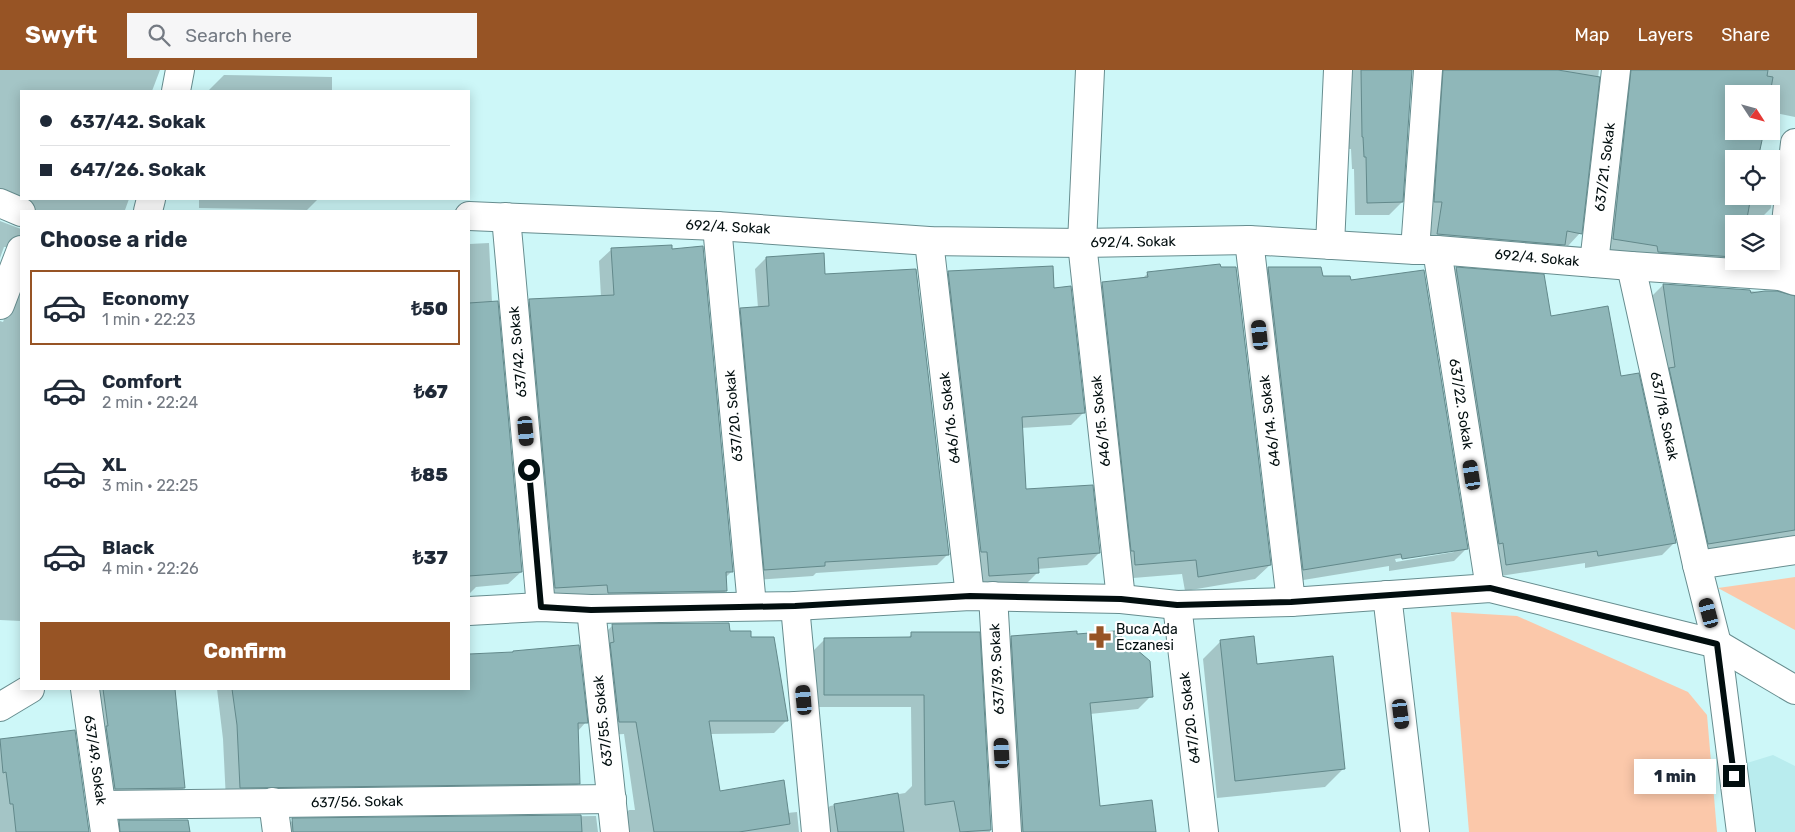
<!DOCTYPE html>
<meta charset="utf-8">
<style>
:root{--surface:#fff;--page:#f6f6f7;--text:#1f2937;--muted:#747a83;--line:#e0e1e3;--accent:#975425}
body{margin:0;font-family:Rubik,sans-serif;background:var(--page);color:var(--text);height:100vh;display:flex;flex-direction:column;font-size:19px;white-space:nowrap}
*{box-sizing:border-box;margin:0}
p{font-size:16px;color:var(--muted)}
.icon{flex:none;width:28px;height:28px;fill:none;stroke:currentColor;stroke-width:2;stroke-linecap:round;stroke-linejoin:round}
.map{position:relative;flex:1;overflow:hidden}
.panel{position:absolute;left:20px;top:140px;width:450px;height:480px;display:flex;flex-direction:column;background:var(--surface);border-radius:0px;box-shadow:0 2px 12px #0003}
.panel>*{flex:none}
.top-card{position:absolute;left:20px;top:20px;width:450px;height:110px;border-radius:0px;box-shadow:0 2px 12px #0003;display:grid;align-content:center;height:110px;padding:0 20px;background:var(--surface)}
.needle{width:32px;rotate:126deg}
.tools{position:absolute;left:1725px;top:15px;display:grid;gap:10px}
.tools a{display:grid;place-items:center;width:55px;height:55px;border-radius:0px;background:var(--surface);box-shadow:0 2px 12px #0003;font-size:25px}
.end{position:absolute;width:22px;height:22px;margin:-11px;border:6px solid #020e0f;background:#fff;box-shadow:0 0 0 2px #fff}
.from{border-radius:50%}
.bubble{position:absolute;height:35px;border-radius:0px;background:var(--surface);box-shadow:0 2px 12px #0003;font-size:16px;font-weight:800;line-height:35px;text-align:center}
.car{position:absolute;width:15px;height:30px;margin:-15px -8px;border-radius:6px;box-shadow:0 0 4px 1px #0007;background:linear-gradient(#222 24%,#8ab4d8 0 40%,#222 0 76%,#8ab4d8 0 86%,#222 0)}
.top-card b{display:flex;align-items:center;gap:18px;height:48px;font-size:19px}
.top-card b+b{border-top:1px solid var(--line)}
.top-card i{width:12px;height:12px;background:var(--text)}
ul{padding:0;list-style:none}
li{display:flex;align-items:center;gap:15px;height:75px;margin:0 10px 8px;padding:0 10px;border:2px solid transparent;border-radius:0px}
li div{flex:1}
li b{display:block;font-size:19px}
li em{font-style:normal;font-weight:800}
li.selected{border-color:var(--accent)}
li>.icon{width:45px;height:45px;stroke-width:1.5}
h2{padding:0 20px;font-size:22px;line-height:60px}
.primary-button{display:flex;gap:10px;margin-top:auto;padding:10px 20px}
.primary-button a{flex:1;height:58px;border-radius:0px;background:var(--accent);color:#fff;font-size:20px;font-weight:800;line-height:58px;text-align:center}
header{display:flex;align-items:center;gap:30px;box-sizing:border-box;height:70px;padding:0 25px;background:var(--accent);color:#fff}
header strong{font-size:24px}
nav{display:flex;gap:28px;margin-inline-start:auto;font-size:18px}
.search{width:350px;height:45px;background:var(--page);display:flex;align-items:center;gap:12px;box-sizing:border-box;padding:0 18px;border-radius:0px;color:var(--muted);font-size:19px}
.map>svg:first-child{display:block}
.built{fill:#b9ecee}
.green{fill:#fbc8aa}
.shadow{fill:#0003;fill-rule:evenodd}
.building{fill:#8fb7b9;stroke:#63898b}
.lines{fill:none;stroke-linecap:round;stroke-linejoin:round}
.minor-casing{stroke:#678d8f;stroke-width:30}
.tertiary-casing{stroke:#678d8f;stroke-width:30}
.minor{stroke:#fff;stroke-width:28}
.tertiary{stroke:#fff;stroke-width:28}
.route{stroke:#020e0f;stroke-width:6}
.labels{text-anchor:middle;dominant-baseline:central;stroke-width:4.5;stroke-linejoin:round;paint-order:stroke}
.street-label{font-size:14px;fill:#020e0f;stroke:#fff}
.poi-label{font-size:14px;fill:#020e0f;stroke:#fff;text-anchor:start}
</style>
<header>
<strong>Swyft</strong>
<div class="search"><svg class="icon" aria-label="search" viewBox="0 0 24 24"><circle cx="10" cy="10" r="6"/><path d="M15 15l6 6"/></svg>Search here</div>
<nav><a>Map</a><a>Layers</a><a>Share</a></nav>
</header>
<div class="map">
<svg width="1795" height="762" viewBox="0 0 1795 762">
<rect width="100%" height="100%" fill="#cdf7f8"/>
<!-- built -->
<path class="built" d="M1773,685L1795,696V762H1755L1747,693Z"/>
<!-- green -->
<g class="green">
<path d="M1795,507V560L1718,518Z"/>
<path d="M1451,542L1517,546L1688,622L1707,645L1717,762H1469Z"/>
</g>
<!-- shadow -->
<g class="shadow">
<path d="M0,0H160L152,21H21V129H129L125,140L129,141H21L0,134Z"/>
<path d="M1349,0H1411L1402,132L1389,145H1355L1354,99H1352L1351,79H1349Z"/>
<path d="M1424,0H1599L1580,163L1568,176L1562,175L1550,187L1424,177Z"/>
<path d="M1612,0H1795V47L1771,42V24H1734V61L1758,84L1776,87L1771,138L1758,151L1746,148L1734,154V191L1600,181ZM1734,89H1771V126H1734Z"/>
<path d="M224,5L332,7V21H208Z"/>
<path d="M199,129H318L307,140L199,138Z"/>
<path d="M0,151L21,159V184L13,177H4L0,188Z"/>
<path d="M489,173L492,233L521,502L508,514L476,517L469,524V174Z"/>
<path d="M612,179L732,501L725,508L726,521L714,533L543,530L517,243L530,231L601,227L599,191Z"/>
<path d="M766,188L824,206L948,484L937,495L816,503L813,506L754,510L730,250L741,239L758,238L755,199Z"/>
<path d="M1268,198L1322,207L1467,478L1454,491L1389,501V496L1291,512L1256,211ZM1454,480V482L1396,492L1395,489Z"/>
<path d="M1456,198L1543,206L1550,247L1620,307L1675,472L1662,485L1585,498V493L1494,507L1443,211Z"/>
<path d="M949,202L1053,219L1084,342L1071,355L1021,358L1025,420L1099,483L1087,495L1037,499V503L1025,515L977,518L936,214Z"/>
<path d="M1148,203L1270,495L1255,509L1185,521L1182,504L1121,509L1088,228L1103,214L1142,209Z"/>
<path d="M21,205V551L0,550V251L3,252Z"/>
<path d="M1663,215L1777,223L1795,227V481L1695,487L1650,228Z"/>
<path d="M612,556L729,562L750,568L787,650L774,663L710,664L719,722L787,743L797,742L799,762H617L616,753L629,740H635L624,664L606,665L599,569Z"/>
<path d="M912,564H978L990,762H818L817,749L830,736L905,723L912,716L911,637H811V583L825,569H907Z"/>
<path d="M1076,566L1151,626L1138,639L1090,644L1099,738L1154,762H1009L998,580L1012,567Z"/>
<path d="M1221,571L1256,595L1343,699L1325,717L1217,728L1203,589Z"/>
<path d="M512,584L586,652L577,662L579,713L565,727L226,731L223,669L217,619H469V585Z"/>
<path d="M98,619H174L184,718L170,731L102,732Z"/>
<path d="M74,661L88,762H0V670Z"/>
<path d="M596,746L598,762H280L293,750Z"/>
<path d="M188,751L190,762H109L120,752Z"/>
</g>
<!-- building -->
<g class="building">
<path d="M1361,0H1412L1403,132L1367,133L1366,87H1364L1363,67H1362Z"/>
<path d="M1443,0H1558L1600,7L1582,164L1567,161L1565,175L1437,164L1442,132H1434Z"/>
<path d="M1631,0H1768L1767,6L1773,7L1770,24H1734V61H1764L1758,89H1734V126H1751L1746,154H1734V187L1658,182L1657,176L1613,169Z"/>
<path d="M672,175V179L703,176L733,502H726L727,521L608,523L607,515L555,518L529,229L614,225L611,178Z"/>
<path d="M824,183L825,204L916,199L949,485L825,492V496L764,500L740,238L769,236L766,187Z"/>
<path d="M1220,194L1221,197H1236L1271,495L1198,507L1196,490L1135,495L1134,481H1131L1102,212L1148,207L1147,202Z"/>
<path d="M1053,196L1054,218L1071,216L1085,343L1022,347L1026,419L1093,415L1100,483L1038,488L1039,503L989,506L987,482H981L948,201Z"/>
<path d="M1268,197H1321L1323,206H1350L1351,210L1424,200L1468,479L1402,489L1401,484L1303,500Z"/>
<path d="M1456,197L1544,204L1551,246L1608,236L1621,306L1639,303L1676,473L1598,486L1597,481L1506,495L1503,473L1499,474Z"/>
<path d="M1663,214L1750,220L1751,223L1765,221H1777L1795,226V460L1708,474L1669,298L1675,297Z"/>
<path d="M498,231L522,502L469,506V233Z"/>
<path d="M729,553L730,561H751V567H774L788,651H709L720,721L784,710L790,754L739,762H654L636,652H619L610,573L614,572L612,554Z"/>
<path d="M1077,561V564L1115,561L1150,591L1153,627L1090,633L1100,736L1152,730L1156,762H1023L1011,566Z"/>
<path d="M911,562H980L991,760L960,762L954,731L925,735L924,625H824V568L911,567Z"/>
<path d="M1254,566L1257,594L1333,586L1345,699L1235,711L1220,570Z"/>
<path d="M579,575L588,653H578L580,714L240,718L237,655L232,619H469V584L513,582V581Z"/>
<path d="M103,619H175L185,718L115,719L106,656H108Z"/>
<path d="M75,660L89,762H16L13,734H10L6,702L3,703L0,669Z"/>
<path d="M898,723L904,762H838L834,734Z"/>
<path d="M581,745L582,762H293L292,748Z"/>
<path d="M119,750H188L190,762H120Z"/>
</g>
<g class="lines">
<defs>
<g id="minor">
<path d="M1090,0L1082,173L1121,529"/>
<path d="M0,133L21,142"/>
<path d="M469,146L717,156L929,171L1082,173L1249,170L1415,180H1437L1631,196L1780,206L1795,211"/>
<path d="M506,147L541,537"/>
<path d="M717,156L752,536"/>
<path d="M1249,170L1291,532"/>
<path d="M929,171L970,526"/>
<path d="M1330,175L1338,0"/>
<path d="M1415,180L1428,0"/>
<path d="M1437,180L1490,518"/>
<path d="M1594,193L1616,0"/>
<path d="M1631,196L1697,495"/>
<path d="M1780,206L1795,73"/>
<path d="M0,235L21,180"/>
<path d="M1387,525L1415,762"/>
<path d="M993,526L1007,762"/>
<path d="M1177,535L1204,762"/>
<path d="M795,536L816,762"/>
<path d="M591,539L615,762"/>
<path d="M273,732L277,762"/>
<path d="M102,735L612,729"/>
<path d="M1741,762L1717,574L1697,495L1795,480"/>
</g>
<g id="tertiary">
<path d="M176,21L180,0"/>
<path d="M148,141L151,129"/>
<path d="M469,541L541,537L591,539L795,536L970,526L1121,529L1177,535L1291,532L1490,518L1717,574L1795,620"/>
<path d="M85,619L105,762"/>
<path d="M0,637L30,619"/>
</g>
</defs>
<!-- minor casing -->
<use href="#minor" class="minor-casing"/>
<!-- tertiary casing -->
<use href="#tertiary" class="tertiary-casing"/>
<!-- minor -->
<use href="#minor" class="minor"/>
<!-- tertiary -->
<use href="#tertiary" class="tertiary"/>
</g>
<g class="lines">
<!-- route -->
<path class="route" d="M529,400L541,537L591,540L795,536L970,526L1121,529L1177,535L1291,532L1490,518L1717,574L1734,706"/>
</g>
<!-- icons -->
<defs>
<symbol id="pharmacy-bare" viewBox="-9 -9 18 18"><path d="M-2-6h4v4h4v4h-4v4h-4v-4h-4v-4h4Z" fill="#975425" stroke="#fff" stroke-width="2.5" paint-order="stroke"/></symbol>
</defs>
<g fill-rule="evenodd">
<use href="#pharmacy-bare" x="1084" y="551" width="32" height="32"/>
</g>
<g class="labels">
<!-- street labels -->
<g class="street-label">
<text transform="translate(1605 97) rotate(-83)">637/21. Sokak</text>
<text transform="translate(728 157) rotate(3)">692/4. Sokak</text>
<text transform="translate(1133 172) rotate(-1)">692/4. Sokak</text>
<text transform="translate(1537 188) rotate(5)">692/4. Sokak</text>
<text transform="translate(518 282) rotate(-95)">637/42. Sokak</text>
<text transform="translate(1461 334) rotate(81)">637/22. Sokak</text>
<text transform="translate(734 346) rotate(-95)">637/20. Sokak</text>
<text transform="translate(1664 346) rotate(78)">637/18. Sokak</text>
<text transform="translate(950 348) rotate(-97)">646/16. Sokak</text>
<text transform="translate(1101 351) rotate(-96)">646/15. Sokak</text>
<text transform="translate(1270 351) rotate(-97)">646/14. Sokak</text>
<text transform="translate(997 599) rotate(-93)">637/39. Sokak</text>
<text transform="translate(1190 648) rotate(-97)">647/20. Sokak</text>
<text transform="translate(603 651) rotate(-96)">637/55. Sokak</text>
<text transform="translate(95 690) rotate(82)">637/49. Sokak</text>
<text transform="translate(357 732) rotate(-1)">637/56. Sokak</text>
</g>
<!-- poi labels -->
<g class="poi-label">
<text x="1116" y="559">Buca Ada<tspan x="1116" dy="16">Eczanesi</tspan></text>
</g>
</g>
</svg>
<div class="tools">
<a><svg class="needle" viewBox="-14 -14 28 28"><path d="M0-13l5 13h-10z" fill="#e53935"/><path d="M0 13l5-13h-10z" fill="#747a83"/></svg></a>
<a><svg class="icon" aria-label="locate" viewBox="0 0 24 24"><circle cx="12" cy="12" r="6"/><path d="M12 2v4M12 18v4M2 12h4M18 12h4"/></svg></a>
<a><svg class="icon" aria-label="layers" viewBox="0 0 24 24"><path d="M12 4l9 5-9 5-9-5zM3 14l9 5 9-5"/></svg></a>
</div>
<i class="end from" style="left:529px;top:400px"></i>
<i class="end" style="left:1734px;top:706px"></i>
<div class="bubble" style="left:1634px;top:689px;width:82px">1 min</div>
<i class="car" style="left:1260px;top:265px;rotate:354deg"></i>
<i class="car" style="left:526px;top:361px;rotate:175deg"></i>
<i class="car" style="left:1472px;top:405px;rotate:351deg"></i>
<i class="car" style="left:1709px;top:543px;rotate:345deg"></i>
<i class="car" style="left:804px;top:630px;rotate:355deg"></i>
<i class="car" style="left:1401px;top:644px;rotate:173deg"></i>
<i class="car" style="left:1002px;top:683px;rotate:357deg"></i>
<div class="top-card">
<b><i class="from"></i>637/42. Sokak</b>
<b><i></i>647/26. Sokak</b>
</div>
<section class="panel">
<h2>Choose a ride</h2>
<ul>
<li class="selected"><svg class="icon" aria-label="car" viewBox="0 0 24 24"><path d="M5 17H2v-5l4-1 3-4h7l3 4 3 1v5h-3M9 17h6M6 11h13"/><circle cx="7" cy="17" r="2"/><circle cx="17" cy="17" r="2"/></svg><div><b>Economy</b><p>1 min · 22:23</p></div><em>₺50</em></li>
<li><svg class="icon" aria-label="car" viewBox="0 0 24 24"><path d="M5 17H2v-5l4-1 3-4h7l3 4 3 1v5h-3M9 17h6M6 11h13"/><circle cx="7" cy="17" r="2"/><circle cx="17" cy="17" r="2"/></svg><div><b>Comfort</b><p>2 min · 22:24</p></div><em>₺67</em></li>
<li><svg class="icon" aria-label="car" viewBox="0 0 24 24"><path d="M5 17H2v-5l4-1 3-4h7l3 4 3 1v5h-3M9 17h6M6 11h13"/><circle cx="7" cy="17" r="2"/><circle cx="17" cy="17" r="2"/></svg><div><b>XL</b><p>3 min · 22:25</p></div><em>₺85</em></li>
<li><svg class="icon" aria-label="car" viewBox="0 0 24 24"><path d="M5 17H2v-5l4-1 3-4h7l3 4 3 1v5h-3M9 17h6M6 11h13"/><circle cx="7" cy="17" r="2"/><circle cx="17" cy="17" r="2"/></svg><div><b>Black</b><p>4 min · 22:26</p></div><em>₺37</em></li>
</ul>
<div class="primary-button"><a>Confirm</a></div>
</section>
</div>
